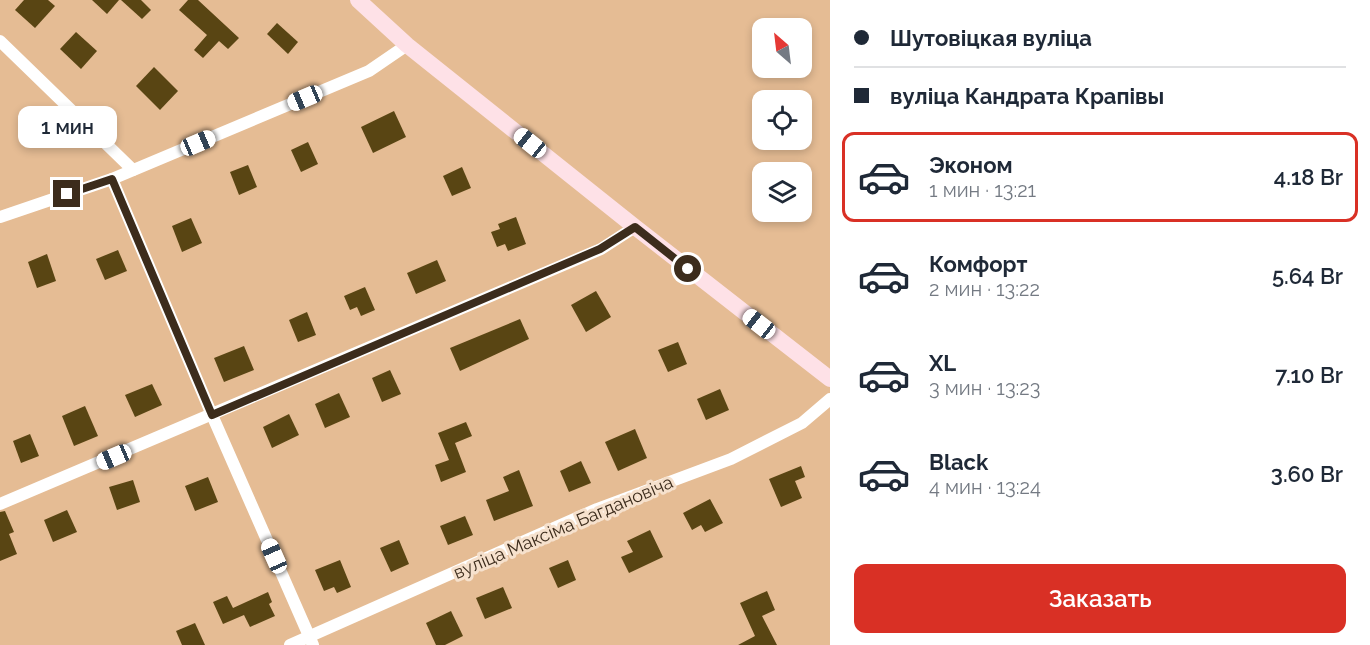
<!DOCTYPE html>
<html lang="ru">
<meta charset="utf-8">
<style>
:root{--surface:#fff;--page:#f2f2f3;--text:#1f2937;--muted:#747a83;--line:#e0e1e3;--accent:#d93025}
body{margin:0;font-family:Raleway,sans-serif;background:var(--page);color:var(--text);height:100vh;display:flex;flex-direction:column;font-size:22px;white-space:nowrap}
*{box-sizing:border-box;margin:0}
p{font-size:20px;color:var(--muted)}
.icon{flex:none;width:33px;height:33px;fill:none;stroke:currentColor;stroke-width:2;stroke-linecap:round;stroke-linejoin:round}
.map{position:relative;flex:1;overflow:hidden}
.sheet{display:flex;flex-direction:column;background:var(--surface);width:540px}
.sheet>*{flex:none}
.hud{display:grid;align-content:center;height:132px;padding:0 24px;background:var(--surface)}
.needle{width:39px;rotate:332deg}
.buttons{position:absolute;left:752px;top:18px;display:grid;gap:12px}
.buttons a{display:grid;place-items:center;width:60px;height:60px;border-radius:12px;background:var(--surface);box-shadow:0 3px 9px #0003;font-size:30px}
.end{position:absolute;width:27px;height:27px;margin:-14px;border:8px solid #3c2c1c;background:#fff;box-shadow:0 0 0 3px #fff}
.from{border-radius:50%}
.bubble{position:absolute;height:42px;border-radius:12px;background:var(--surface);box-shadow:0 3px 9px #0003;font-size:20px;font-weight:600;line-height:42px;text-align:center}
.car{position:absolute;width:18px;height:36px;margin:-18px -9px;border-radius:8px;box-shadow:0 0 4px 2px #0007;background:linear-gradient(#fff 24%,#345 0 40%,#fff 0 76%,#345 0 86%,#fff 0)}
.hud b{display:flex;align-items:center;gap:21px;height:57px;font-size:22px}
.hud b+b{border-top:2px solid var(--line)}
.hud i{width:15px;height:15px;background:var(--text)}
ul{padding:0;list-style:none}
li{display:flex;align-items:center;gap:18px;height:90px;margin:0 12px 9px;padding:0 12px;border:3px solid transparent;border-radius:12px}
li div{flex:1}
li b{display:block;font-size:22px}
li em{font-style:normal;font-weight:600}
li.active{border-color:var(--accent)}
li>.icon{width:54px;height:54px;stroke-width:1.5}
.button{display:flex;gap:12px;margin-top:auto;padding:12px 24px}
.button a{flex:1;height:69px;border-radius:12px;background:var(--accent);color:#fff;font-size:24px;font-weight:600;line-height:69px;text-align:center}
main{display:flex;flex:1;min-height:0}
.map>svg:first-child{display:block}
.building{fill:#594513}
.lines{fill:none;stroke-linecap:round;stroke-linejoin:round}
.street{stroke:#fff;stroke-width:12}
.secondary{stroke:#fee1e7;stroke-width:16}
.route{stroke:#3c2c1c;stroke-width:8}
.labels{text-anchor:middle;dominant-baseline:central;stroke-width:6;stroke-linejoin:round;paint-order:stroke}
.street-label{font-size:18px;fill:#3c2c1c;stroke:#f6e1cd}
</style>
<main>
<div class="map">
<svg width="830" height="645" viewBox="0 0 830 645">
<rect width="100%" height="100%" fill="#e5bc94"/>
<!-- building -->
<g class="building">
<path d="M24,0H48L55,6L35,28L15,10Z"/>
<path d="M92,0H119L107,14Z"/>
<path d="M121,0H141L151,10L142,19Z"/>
<path d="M188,0H198L239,38L228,49L219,41L203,58L194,50L207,35L179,10Z"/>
<path d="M277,23L298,42L288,54L267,34Z"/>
<path d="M76,32L97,51L81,69L60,49Z"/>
<path d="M154,67L178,91L160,110L136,86Z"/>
<path d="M394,111L406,137L373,153L361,127Z"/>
<path d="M308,142L318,164L301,172L291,150Z"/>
<path d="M248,165L257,187L239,195L230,172Z"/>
<path d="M462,167L471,188L452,196L443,176Z"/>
<path d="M516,217L526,244L508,251L505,244L497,247L491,232L500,229L498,224Z"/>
<path d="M191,218L202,243L182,252L172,226Z"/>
<path d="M118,250L127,271L105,280L96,259Z"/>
<path d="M47,254L56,281L37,288L28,262Z"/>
<path d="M437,260L446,281L416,294L407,273Z"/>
<path d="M365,287L375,310L361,316L357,307L350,310L344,296Z"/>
<path d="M596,291L611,317L586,332L571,305Z"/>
<path d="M307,312L316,335L298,342L289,320Z"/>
<path d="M520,319L529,339L460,371L450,348Z"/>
<path d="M678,342L687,364L668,372L658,350Z"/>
<path d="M244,346L254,370L224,382L214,358Z"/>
<path d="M390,370L401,394L382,402L372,378Z"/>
<path d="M152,384L162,405L135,417L125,395Z"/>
<path d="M720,389L729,410L706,420L697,399Z"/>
<path d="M339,393L350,417L325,428L315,404Z"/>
<path d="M85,406L98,436L74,446L62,416Z"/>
<path d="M289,414L299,435L272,448L263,427Z"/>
<path d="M466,422L472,436L455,443L466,472L441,482L435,465L449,460L438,433Z"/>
<path d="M635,429L647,458L618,471L605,442Z"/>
<path d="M30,434L39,456L21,463L13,441Z"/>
<path d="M581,461L591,483L569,492L560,471Z"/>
<path d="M801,466L805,477L795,481L802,498L781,507L769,479Z"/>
<path d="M519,470L533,506L494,521L486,500L509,491L503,477Z"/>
<path d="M208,477L218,502L195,511L185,486Z"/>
<path d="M133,480L140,502L117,510L109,487Z"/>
<path d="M710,499L723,523L705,532L701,525L692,530L683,513Z"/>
<path d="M67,510L77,532L53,542L44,520Z"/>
<path d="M5,511L14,532L9,534L17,554L0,561V512Z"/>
<path d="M465,516L473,535L448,545L440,526Z"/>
<path d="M650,530L663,557L629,573L621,557L633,552L627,541Z"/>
<path d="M399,540L409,564L391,572L380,548Z"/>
<path d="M340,560L351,587L337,593L334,587L324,591L315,570Z"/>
<path d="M568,560L576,580L558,588L549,568Z"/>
<path d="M503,587L512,608L485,619L476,598Z"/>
<path d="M767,591L775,610L762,616L777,645H738L755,636L740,603Z"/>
<path d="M268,592L272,602L269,604L275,616L250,627L244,615L223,624L213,602L227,596L233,608Z"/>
<path d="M451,611L463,636L445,645H436L426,623Z"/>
<path d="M195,623L205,645H182L176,631Z"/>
</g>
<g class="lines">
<!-- street -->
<g class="street">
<path d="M0,41L133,170"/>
<path d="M112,179L212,415L313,645"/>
<path d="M0,217L112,179L369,71L407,45"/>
<path d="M0,504L601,249L635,227"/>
<path d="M290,645L597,509L731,459L802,423L830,399"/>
</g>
<!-- secondary -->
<path class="secondary" d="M358,0L407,45L635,227L830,379"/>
</g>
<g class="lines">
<!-- route -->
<path class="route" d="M67,194L112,179L212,415L600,249L635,227L688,269"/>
</g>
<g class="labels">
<!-- street labels -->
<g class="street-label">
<text transform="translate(563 527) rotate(-23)">вуліца Максіма Багдановіча</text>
</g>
</g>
</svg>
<div class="buttons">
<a><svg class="needle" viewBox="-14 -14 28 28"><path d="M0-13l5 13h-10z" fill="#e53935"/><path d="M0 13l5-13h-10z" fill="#747a83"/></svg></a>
<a><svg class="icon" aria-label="locate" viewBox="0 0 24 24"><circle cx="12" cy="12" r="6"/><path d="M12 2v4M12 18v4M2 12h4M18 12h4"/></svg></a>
<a><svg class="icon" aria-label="layers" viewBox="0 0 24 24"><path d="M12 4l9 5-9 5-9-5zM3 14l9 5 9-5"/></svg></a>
</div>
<i class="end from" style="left:688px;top:269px"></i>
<i class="end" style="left:67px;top:194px"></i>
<div class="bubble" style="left:18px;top:106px;width:99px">1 мин</div>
<i class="car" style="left:305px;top:98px;rotate:247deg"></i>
<i class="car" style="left:198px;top:143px;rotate:67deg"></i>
<i class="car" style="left:530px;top:143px;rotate:309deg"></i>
<i class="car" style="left:759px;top:324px;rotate:308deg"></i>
<i class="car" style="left:114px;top:457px;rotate:247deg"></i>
<i class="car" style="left:274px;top:556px;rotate:336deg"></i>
</div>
<section class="sheet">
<div class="hud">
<b><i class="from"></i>Шутовіцкая вуліца</b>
<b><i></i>вуліца Кандрата Крапівы</b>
</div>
<ul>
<li class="active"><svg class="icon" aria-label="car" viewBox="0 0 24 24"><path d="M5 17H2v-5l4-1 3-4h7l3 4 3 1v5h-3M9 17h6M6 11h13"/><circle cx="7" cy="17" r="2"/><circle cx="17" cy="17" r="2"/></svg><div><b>Эконом</b><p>1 мин · 13:21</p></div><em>4.18 Br</em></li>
<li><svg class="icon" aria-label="car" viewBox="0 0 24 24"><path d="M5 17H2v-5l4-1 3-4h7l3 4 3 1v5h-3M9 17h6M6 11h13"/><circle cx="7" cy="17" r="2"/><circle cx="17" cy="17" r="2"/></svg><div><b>Комфорт</b><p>2 мин · 13:22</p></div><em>5.64 Br</em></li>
<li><svg class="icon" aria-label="car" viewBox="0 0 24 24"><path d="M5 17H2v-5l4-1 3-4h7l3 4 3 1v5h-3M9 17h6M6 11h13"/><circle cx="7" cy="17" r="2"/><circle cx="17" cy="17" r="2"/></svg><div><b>XL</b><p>3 мин · 13:23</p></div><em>7.10 Br</em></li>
<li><svg class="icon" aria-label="car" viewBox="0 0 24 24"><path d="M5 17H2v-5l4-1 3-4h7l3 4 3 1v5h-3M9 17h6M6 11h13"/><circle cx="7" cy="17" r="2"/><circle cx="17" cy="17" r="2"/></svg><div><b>Black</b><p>4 мин · 13:24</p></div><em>3.60 Br</em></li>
</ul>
<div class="button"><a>Заказать</a></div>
</section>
</main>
